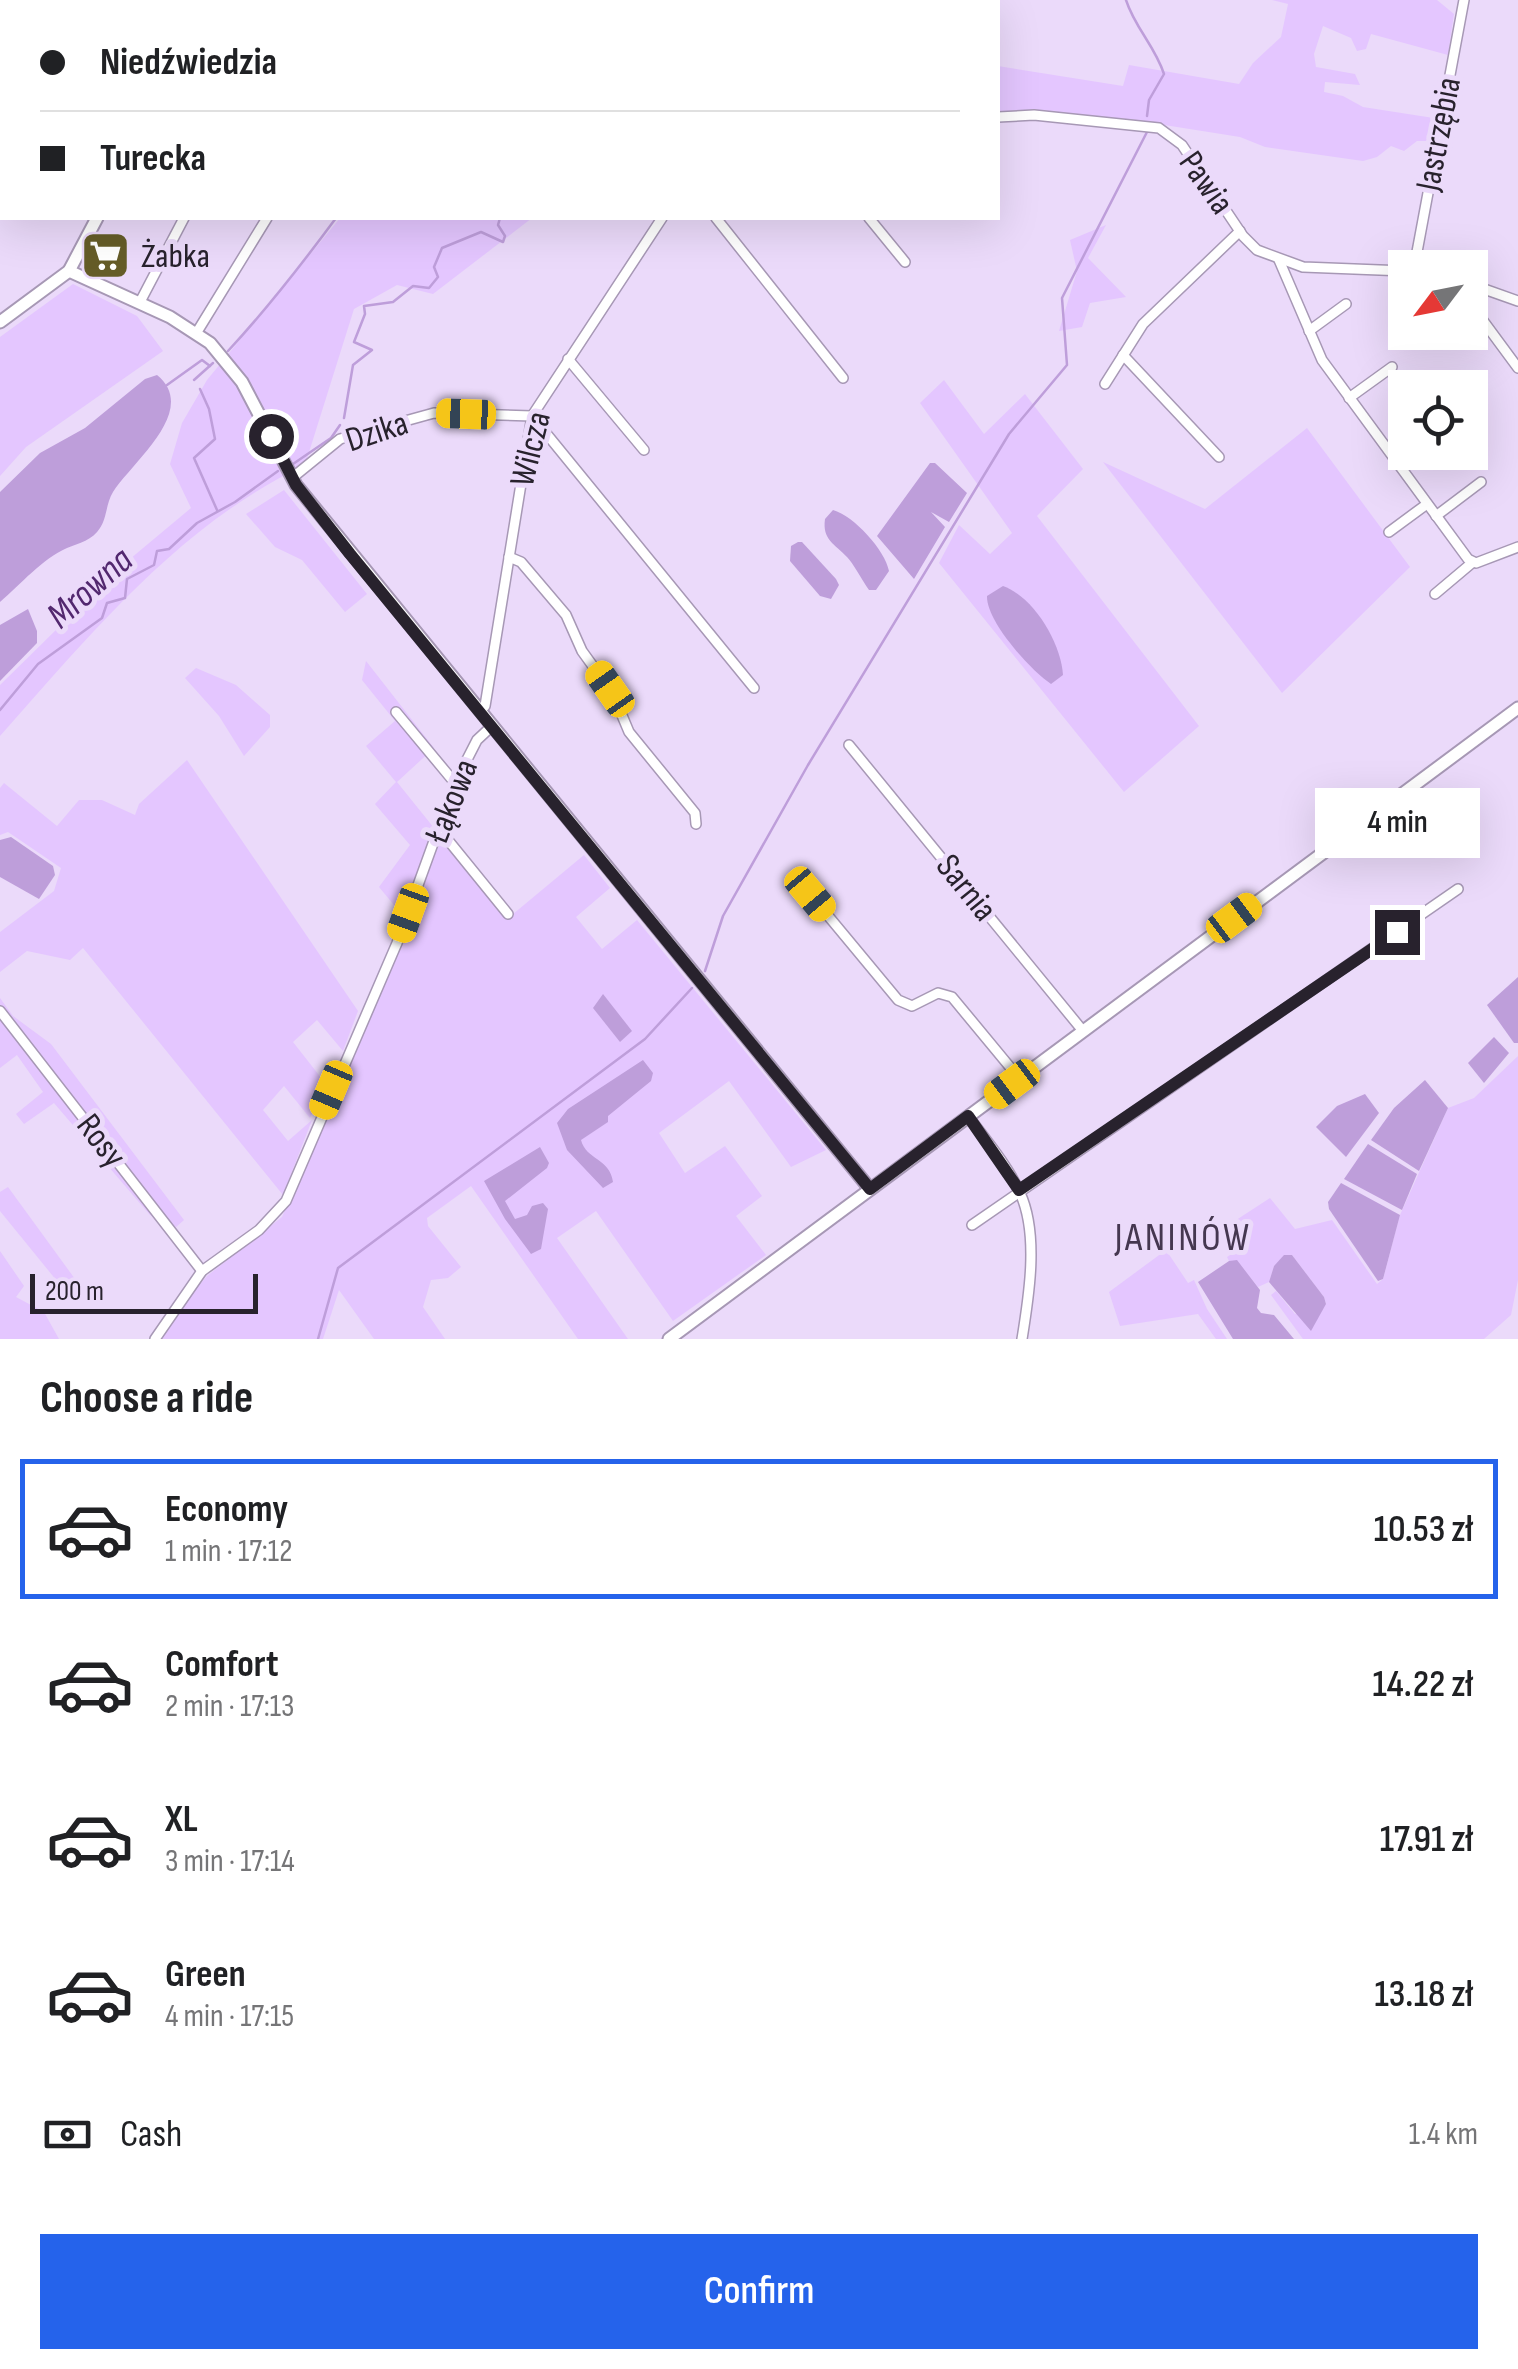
<!DOCTYPE html>
<meta charset="utf-8">
<style>
:root{--surface:#fff;--page:#f6f6f6;--text:#202124;--muted:#757577;--line:#e0e0e0;--accent:#2563eb}
body{margin:0;font-family:"Sofia Sans Condensed",sans-serif;background:var(--page);color:var(--text);height:100vh;display:flex;flex-direction:column;font-size:38px;white-space:nowrap}
*{box-sizing:border-box;margin:0}
p{font-size:32px;color:var(--muted)}
.icon{flex:none;width:55px;height:55px;fill:none;stroke:currentColor;stroke-width:2;stroke-linecap:round;stroke-linejoin:round}
.map{position:relative;height:1339px;overflow:hidden}
.drawer{display:flex;flex-direction:column;background:var(--surface);flex:1}
.drawer>*{flex:none}
.hud{position:absolute;left:0px;top:0px;width:1000px;height:220px;box-shadow:0 10px 40px #0002;display:grid;align-content:center;height:220px;padding:0 40px;background:var(--surface)}
.needle{width:65px;rotate:238deg}
.buttons{position:absolute;left:1388px;top:250px;display:grid;gap:20px}
.buttons a{display:grid;place-items:center;width:100px;height:100px;border-radius:0px;background:var(--surface);box-shadow:0 10px 40px #0002;font-size:50px}
.scale{position:absolute;left:30px;bottom:25px;width:228px;box-sizing:border-box;padding-left:10px;border:5px solid #28222d;border-top:0;font-size:28px;line-height:35px;white-space:nowrap;color:#28222d;-webkit-text-stroke:8px #ebdafa;paint-order:stroke}
.end{position:absolute;width:45px;height:45px;margin:-22px;border:12px solid #28222d;background:#fff;box-shadow:0 0 0 5px #fff}
.from{border-radius:50%}
.bubble{position:absolute;height:70px;border-radius:0px;background:var(--surface);box-shadow:0 10px 40px #0002;font-size:32px;font-weight:600;line-height:70px;text-align:center}
.car{position:absolute;width:30px;height:60px;margin:-30px -15px;border-radius:12px;box-shadow:0 0 8px 2px #0007;background:linear-gradient(#f5c518 24%,#345 0 40%,#f5c518 0 76%,#345 0 86%,#f5c518 0)}
.hud b{display:flex;align-items:center;gap:35px;height:95px;font-size:38px}
.hud b+b{border-top:2px solid var(--line)}
.hud i{width:25px;height:25px;background:var(--text)}
ul{padding:0;list-style:none}
li{display:flex;align-items:center;gap:30px;height:140px;margin:0 20px 15px;padding:0 20px;border:5px solid transparent;border-radius:0px}
li div{flex:1}
li b{display:block;font-size:38px}
li em{font-style:normal;font-weight:600}
li.selected{border-color:var(--accent)}
li>.icon{width:90px;height:90px;stroke-width:1.5}
h2{padding:0 40px;font-size:45px;line-height:120px}
.pay{display:flex;align-items:center;gap:25px;height:110px;padding:0 40px;font-size:38px}
.pay p{margin-inline-start:auto}
.action{display:flex;gap:20px;margin-top:auto;padding:20px 40px}
.action a{flex:1;height:115px;border-radius:0px;background:var(--accent);color:#fff;font-size:40px;font-weight:600;line-height:115px;text-align:center}
.map>svg:first-child{display:block}
.green{fill:#e4c6ff}
.water{fill:#be9eda}
.lines{fill:none;stroke-linecap:round;stroke-linejoin:round}
.stream{stroke:#be9eda;stroke-width:2.5}
.street-casing{stroke:#a798b5;stroke-width:12}
.secondary-casing{stroke:#a798b5;stroke-width:15}
.street{stroke:#fff;stroke-width:9}
.secondary{stroke:#fff;stroke-width:11}
.route{stroke:#28222d;stroke-width:12}
.labels{text-anchor:middle;dominant-baseline:central;stroke-width:10;stroke-linejoin:round;paint-order:stroke}
.street-label{font-size:35px;fill:#28222d;stroke:#ebdafa}
.poi-label{font-size:35px;fill:#28222d;stroke:#ebdafa;text-anchor:start}
.water-label{font-size:38px;font-style:italic;fill:#52286f;stroke:#ebdafa}
.quarter-label{font-size:40px;letter-spacing:2.5px;fill:#453750;stroke:#ebdafa}
</style>
<div class="map">
<svg width="1518" height="1339" viewBox="0 0 1518 1339">
<rect width="100%" height="100%" fill="#ebdafa"/>
<!-- green -->
<g class="green">
<path d="M1272,0H1437L1454,14L1448,55L1371,34L1366,49L1357,51L1351,38L1323,26L1314,54L1316,67L1355,74L1360,85L1325,82L1324,92L1343,96L1363,107L1440,119L1433,141H1417L1404,151L1391,146L1377,157L1363,161L1265,147L1240,137L1158,124L998,114V66L1123,86L1129,65L1239,84L1253,63L1281,37L1288,4Z"/>
<path d="M340,218H532L433,294L397,285L354,309L305,465C180,524 90,635 0,736V685L118,569L191,508L170,464L182,423L207,380Z"/>
<path d="M1106,225L1088,258L1126,297L1090,303L1082,327L1059,331L1077,271L1070,240Z"/>
<path d="M73,284L137,316L163,351L26,447L0,476V337Z"/>
<path d="M944,380L984,434L1025,394L1083,469L1037,516L1199,726L1124,792L939,563L959,525L990,554L1012,533L920,403Z"/>
<path d="M1307,428L1410,567L1282,693L1103,462L1205,509Z"/>
<path d="M284,490L367,594L345,612L302,560L275,547L246,514Z"/>
<path d="M366,661L434,748L397,782L434,828L404,917L379,887L410,845L375,804L396,782L366,746L395,721L362,680Z"/>
<path d="M196,668L236,685L270,715V727L244,756L219,716L185,678Z"/>
<path d="M187,760L358,1011L343,1051L317,1020L293,1042L326,1084L310,1118L284,1086L263,1110L288,1141L312,1120L283,1195L83,948L70,960L27,951L0,972V932L54,891L61,868L8,832L0,835V788L4,783L57,826L79,800H102L135,815L139,804Z"/>
<path d="M440,838L507,919L584,855L610,888L576,917L602,949L637,920L826,1150L791,1167L729,1081L659,1133L685,1173L725,1146L762,1196L736,1216L766,1255L673,1321L596,1211L557,1238L628,1339H578L471,1186L427,1218L428,1226L461,1267L448,1278L431,1280L423,1307L445,1339H374L339,1290L323,1339H160L182,1305L207,1276L282,1217L400,947Z"/>
<path d="M0,998L13,1016L51,1044L184,1220L176,1227L150,1215L54,1103L24,1124L16,1114L43,1092L17,1055L0,1068Z"/>
<path d="M1518,1056V1280L1511,1315L1484,1339H1303L1271,1295L1276,1291L1295,1314L1326,1304L1324,1297L1292,1255L1274,1266L1269,1282L1258,1287L1237,1261H1229L1227,1257L1242,1247L1227,1226L1270,1198L1295,1229L1332,1220L1377,1284L1383,1279L1400,1215L1448,1108L1474,1098Z"/>
<path d="M8,1187L83,1290L70,1297L0,1211V1192Z"/>
<path d="M1166,1250L1188,1283L1194,1280L1207,1309L1227,1339H1216L1198,1314L1120,1326L1109,1292Z"/>
<path d="M0,1251L24,1286L16,1297L44,1312L59,1339H0Z"/>
</g>
<!-- water -->
<g class="water">
<path d="M157,375C200,410 132,462 113,492C106,503 107,518 100,528C93,540 79,543 67,548C42,559 21,584 0,602V492L40,453L85,428L145,379Z"/>
<path d="M930,463H935L967,493L949,522L931,512L945,527L914,579L877,536Z"/>
<path d="M833,510C854,516 885,550 889,571L876,590H869C862,580 853,563 847,557C835,544 822,540 825,519Z"/>
<path d="M798,542H802L836,579L839,585L831,599L820,596L790,561L791,546Z"/>
<path d="M1003,586C1034,597 1061,643 1063,675L1051,684C1030,670 986,621 987,596Z"/>
<path d="M28,609L37,631V643L0,681V625Z"/>
<path d="M11,837L53,866L55,875L39,899L0,877V840Z"/>
<path d="M1518,977V1043H1514L1487,1005Z"/>
<path d="M603,994L632,1031L620,1042L593,1008Z"/>
<path d="M1494,1037L1509,1053L1484,1083L1468,1063Z"/>
<path d="M643,1060L653,1073L651,1081L608,1116V1122L581,1140C586,1160 610,1158 613,1182L603,1188L567,1150L557,1123L568,1109Z"/>
<path d="M1425,1080L1448,1108L1419,1171L1371,1140L1394,1108Z"/>
<path d="M1365,1094L1379,1113L1346,1157L1316,1127L1337,1106Z"/>
<path d="M1368,1144L1417,1174L1402,1210L1344,1179Z"/>
<path d="M540,1147L549,1163L547,1168L505,1201L515,1219L527,1215L532,1206L543,1203L548,1209L541,1249L531,1254L505,1219L484,1181Z"/>
<path d="M1341,1183L1400,1215L1383,1279L1378,1281L1329,1209L1328,1202Z"/>
<path d="M1284,1255H1292L1324,1297L1326,1304L1311,1331L1269,1282L1274,1266Z"/>
<path d="M1237,1260L1260,1290L1257,1308L1261,1313L1274,1315L1294,1339H1233L1198,1282L1229,1261Z"/>
</g>
<g class="lines">
<!-- stream -->
<g class="stream">
<path d="M451,0L452,2"/>
<path d="M580,0L583,2"/>
<path d="M1126,0C1135,28 1155,46 1164,74L1149,100L1147,116"/>
<path d="M500,2L501,0"/>
<path d="M632,2V0"/>
<path d="M228,351C267,309 302,264 336,218"/>
<path d="M194,380L213,363"/>
<path d="M167,385L202,360L210,366"/>
<path d="M200,389L209,409L215,439L194,458L217,510"/>
<path d="M344,418L353,365L372,350L354,342L365,314L364,306L393,302L413,286L429,288L438,277L434,267L442,248L481,232L503,242L505,236L498,225L500,218"/>
<path d="M293,464L331,438L340,425"/>
<path d="M0,710L38,664L102,618L107,603L125,598L127,579L154,565L157,551L169,549L197,523L235,502L278,471"/>
<path d="M705,971L723,916L808,765L1009,434L1067,365L1062,298L1148,130"/>
<path d="M318,1339L338,1268L645,1039L692,988"/>
</g>
<defs>
<g id="street">
<path d="M764,2L766,0"/>
<path d="M998,117L1034,115L1159,128L1182,145L1243,236L1257,250L1303,267L1405,271"/>
<path d="M0,172L2,173"/>
<path d="M716,218L843,378"/>
<path d="M869,218L905,262"/>
<path d="M1279,260L1322,360L1468,559L1476,563L1518,547"/>
<path d="M1414,268L1464,0"/>
<path d="M1470,284L1518,301"/>
<path d="M140,302L184,218"/>
<path d="M1470,303L1518,368"/>
<path d="M1309,331L1346,304"/>
<path d="M197,332L267,218"/>
<path d="M1123,355L1219,457"/>
<path d="M568,359L644,450"/>
<path d="M1105,384L1143,324L1240,231"/>
<path d="M1349,398L1392,367"/>
<path d="M292,478L340,439L434,413L532,416L754,688"/>
<path d="M1436,516L1481,482"/>
<path d="M1389,532L1427,504"/>
<path d="M509,557L521,562L566,615L582,651L613,694L629,732L695,813L696,824"/>
<path d="M1435,594L1473,562"/>
<path d="M480,711L485,706L532,416L662,218"/>
<path d="M396,712L455,783"/>
<path d="M849,745L1083,1031"/>
<path d="M439,829L508,914"/>
<path d="M810,894L898,1000L912,1006L938,993L952,997L1019,1078"/>
<path d="M0,1011L202,1271"/>
<path d="M968,1116C986,1140 1008,1166 1020,1193C1039,1234 1029,1296 1022,1339"/>
<path d="M972,1225L1458,889"/>
<path d="M155,1339L202,1271L259,1230L286,1201L397,943L455,783L477,740L492,726"/>
</g>
<g id="secondary">
<path d="M204,2L206,0"/>
<path d="M69,271L170,317L210,343L242,382L296,485L870,1189"/>
<path d="M0,322L69,271L97,218"/>
<path d="M669,1339L1518,708"/>
</g>
</defs>
<!-- street casing -->
<use href="#street" class="street-casing"/>
<!-- secondary casing -->
<use href="#secondary" class="secondary-casing"/>
<!-- street -->
<use href="#street" class="street"/>
<!-- secondary -->
<use href="#secondary" class="secondary"/>
</g>
<g class="lines">
<!-- route -->
<path class="route" d="M271,436L296,485L350,554L870,1189L968,1116L1019,1190L1397,932"/>
</g>
<!-- icons -->
<defs>
<symbol id="supermarket-square" viewBox="-11 -11 22 22"><rect x="-9" y="-9" width="18" height="18" rx="4" fill="#655c28" stroke="#ebdafa"/><path d="M-6-5.5h2.5l.6 2H6L4.5 2H-2.5L-4.4-4H-6ZM-1.5 3.2a1.3 1.3 0 1 0 .1 0ZM3 3.2a1.3 1.3 0 1 0 .1 0Z" fill="#fff"/></symbol>
</defs>
<g fill-rule="evenodd">
<use href="#supermarket-square" x="78" y="228" width="55" height="55"/>
</g>
<g class="labels">
<!-- street labels -->
<g class="street-label">
<text transform="translate(1439 134) rotate(-79)">Jastrzębia</text>
<text transform="translate(1206 183) rotate(55)">Pawia</text>
<text transform="translate(377 432) rotate(-18)">Dzika</text>
<text transform="translate(531 449) rotate(-76)">Wilcza</text>
<text transform="translate(452 801) rotate(-68)">Łąkowa</text>
<text transform="translate(966 888) rotate(51)">Sarnia</text>
<text transform="translate(101 1141) rotate(52)">Rosy</text>
</g>
<!-- poi labels -->
<g class="poi-label">
<text x="141" y="256">Żabka</text>
</g>
<!-- water labels -->
<g class="water-label">
<text transform="translate(90 588) rotate(-42)">Mrowna</text>
</g>
<!-- quarter labels -->
<g class="quarter-label">
<text x="1183" y="1238">JANINÓW</text>
</g>
</g>
</svg>
<div class="buttons">
<a><svg class="needle" viewBox="-14 -14 28 28"><path d="M0-13l5 13h-10z" fill="#e53935"/><path d="M0 13l5-13h-10z" fill="#757577"/></svg></a>
<a><svg class="icon" aria-label="locate" viewBox="0 0 24 24"><circle cx="12" cy="12" r="6"/><path d="M12 2v4M12 18v4M2 12h4M18 12h4"/></svg></a>
</div>
<div class="scale">200 m</div>
<i class="end from" style="left:271px;top:436px"></i>
<i class="end" style="left:1397px;top:932px"></i>
<div class="bubble" style="left:1315px;top:788px;width:165px">4 min</div>
<i class="car" style="left:466px;top:414px;rotate:272deg"></i>
<i class="car" style="left:610px;top:689px;rotate:325deg"></i>
<i class="car" style="left:810px;top:894px;rotate:140deg"></i>
<i class="car" style="left:408px;top:913px;rotate:200deg"></i>
<i class="car" style="left:1234px;top:918px;rotate:53deg"></i>
<i class="car" style="left:1012px;top:1084px;rotate:233deg"></i>
<i class="car" style="left:331px;top:1090px;rotate:203deg"></i>
<div class="hud">
<b><i class="from"></i>Niedźwiedzia</b>
<b><i></i>Turecka</b>
</div>
</div>
<section class="drawer">
<h2>Choose a ride</h2>
<ul>
<li class="selected"><svg class="icon" aria-label="car" viewBox="0 0 24 24"><path d="M5 17H2v-5l4-1 3-4h7l3 4 3 1v5h-3M9 17h6M6 11h13"/><circle cx="7" cy="17" r="2"/><circle cx="17" cy="17" r="2"/></svg><div><b>Economy</b><p>1 min · 17:12</p></div><em>10.53 zł</em></li>
<li><svg class="icon" aria-label="car" viewBox="0 0 24 24"><path d="M5 17H2v-5l4-1 3-4h7l3 4 3 1v5h-3M9 17h6M6 11h13"/><circle cx="7" cy="17" r="2"/><circle cx="17" cy="17" r="2"/></svg><div><b>Comfort</b><p>2 min · 17:13</p></div><em>14.22 zł</em></li>
<li><svg class="icon" aria-label="car" viewBox="0 0 24 24"><path d="M5 17H2v-5l4-1 3-4h7l3 4 3 1v5h-3M9 17h6M6 11h13"/><circle cx="7" cy="17" r="2"/><circle cx="17" cy="17" r="2"/></svg><div><b>XL</b><p>3 min · 17:14</p></div><em>17.91 zł</em></li>
<li><svg class="icon" aria-label="car" viewBox="0 0 24 24"><path d="M5 17H2v-5l4-1 3-4h7l3 4 3 1v5h-3M9 17h6M6 11h13"/><circle cx="7" cy="17" r="2"/><circle cx="17" cy="17" r="2"/></svg><div><b>Green</b><p>4 min · 17:15</p></div><em>13.18 zł</em></li>
</ul>
<div class="pay"><svg class="icon" aria-label="cash" viewBox="0 0 24 24"><path d="M3 7h18v10H3z"/><circle cx="12" cy="12" r="2"/></svg>Cash<p>1.4 km</p></div>
<div class="action"><a>Confirm</a></div>
</section>
